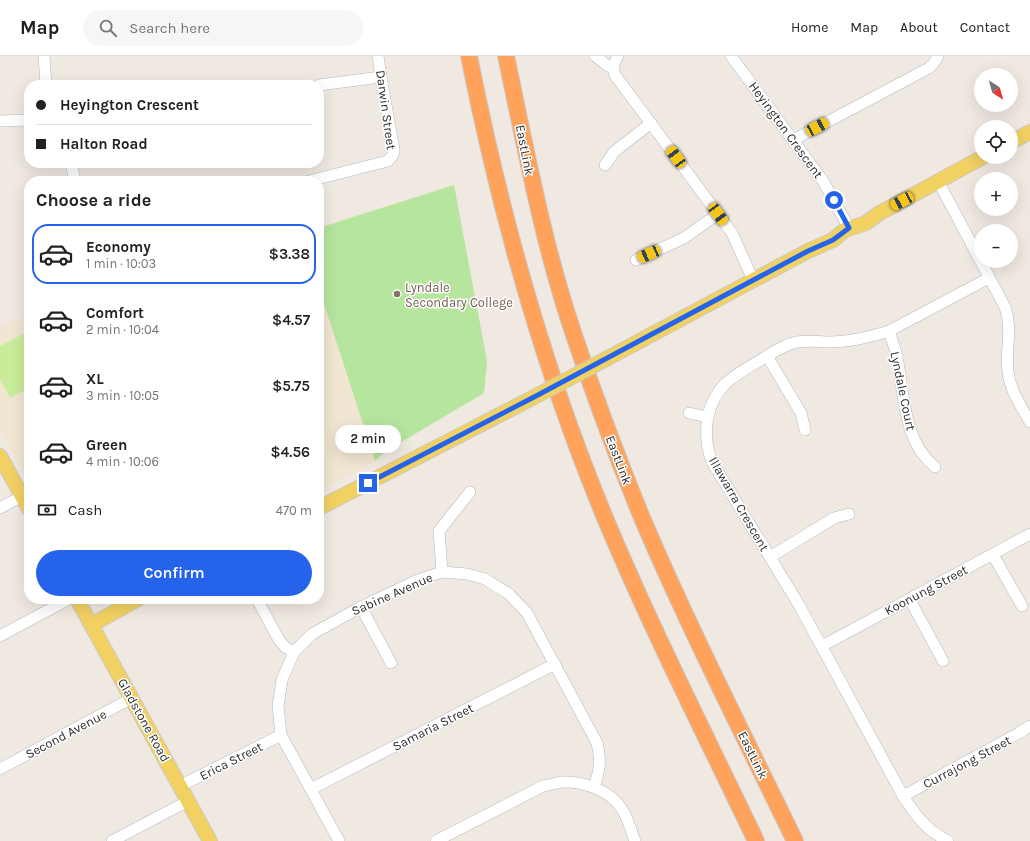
<!DOCTYPE html>
<meta charset="utf-8">
<style>
:root{--surface:#fff;--page:#f6f6f6;--text:#202124;--muted:#757577;--line:#e0e0e0;--accent:#2563eb}
body{margin:0;font-family:Karla,sans-serif;background:var(--page);color:var(--text);height:100vh;display:flex;flex-direction:column;font-size:15px;white-space:nowrap}
*{box-sizing:border-box;margin:0}
p{font-size:13px;color:var(--muted)}
.icon{flex:none;width:22px;height:22px;fill:none;stroke:currentColor;stroke-width:2;stroke-linecap:round;stroke-linejoin:round}
.map{position:relative;flex:1;overflow:hidden}
.side{position:absolute;left:24px;top:120px;width:300px;height:428px;display:flex;flex-direction:column;background:var(--surface);border-radius:16px;box-shadow:0 4px 16px #0002}
.side>*{flex:none}
.top-card{position:absolute;left:24px;top:24px;width:300px;height:88px;border-radius:16px;box-shadow:0 4px 16px #0002;display:grid;align-content:center;height:88px;padding:0 12px;background:var(--surface)}
.needle{width:26px;rotate:143deg}
.tools{position:absolute;left:974px;top:12px;display:grid;gap:8px}
.tools a{display:grid;place-items:center;width:44px;height:44px;border-radius:50%;background:var(--surface);box-shadow:0 4px 16px #0002;font-size:20px}
.end{position:absolute;width:18px;height:18px;margin:-9px;border:5px solid #2563eb;background:#fff;box-shadow:0 0 0 2px #fff}
.from{border-radius:50%}
.bubble{position:absolute;height:28px;border-radius:14px;background:var(--surface);box-shadow:0 4px 16px #0002;font-size:13px;font-weight:600;line-height:28px;text-align:center}
.car{position:absolute;width:12px;height:24px;margin:-12px -6px;border-radius:5px;box-shadow:0 0 3px 1px #0007;background:linear-gradient(#f5c518 24%,#345 0 40%,#f5c518 0 76%,#345 0 86%,#f5c518 0)}
.top-card b{display:flex;align-items:center;gap:14px;height:38px;font-size:15px}
.top-card b+b{border-top:1px solid var(--line)}
.top-card i{width:10px;height:10px;background:var(--text)}
ul{padding:0;list-style:none}
li{display:flex;align-items:center;gap:12px;height:60px;margin:0 8px 6px;padding:0 4px;border:2px solid transparent;border-radius:16px}
li div{flex:1}
li b{display:block;font-size:15px}
li em{font-style:normal;font-weight:600}
li.active{border-color:var(--accent)}
li>.icon{width:36px;height:36px;stroke-width:1.5}
h2{padding:0 12px;font-size:18px;line-height:48px}
.pay{display:flex;align-items:center;gap:10px;height:44px;padding:0 12px;font-size:15px}
.pay p{margin-inline-start:auto}
.action{display:flex;gap:8px;margin-top:auto;padding:8px 12px}
.action a{flex:1;height:46px;border-radius:24px;background:var(--accent);color:#fff;font-size:16px;font-weight:600;line-height:46px;text-align:center}
header{display:flex;align-items:center;gap:24px;box-sizing:border-box;height:56px;padding:0 20px;background:var(--surface);border-bottom:1px solid var(--line)}
header strong{font-size:19px}
nav{display:flex;gap:22px;margin-inline-start:auto;font-size:14px}
.search{width:280px;height:36px;background:var(--page);display:flex;align-items:center;gap:10px;box-sizing:border-box;padding:0 14px;border-radius:22px;color:var(--muted);font-size:15px}
.map>svg:first-child{display:block}
.education{fill:#f0e6d1}
.green{fill:#b6e59e}
.pitch{fill:#c9ec9a}
.lines{fill:none;stroke-linecap:round;stroke-linejoin:round}
.minor-casing{stroke:#b4b7c1;stroke-width:12}
.major-casing{stroke:#c9c9c9;stroke-width:16}
.highway-casing{stroke:#c9c9c9;stroke-width:18}
.minor{stroke:#fff;stroke-width:11}
.major{stroke:#f2d163;stroke-width:14}
.highway{stroke:#ffa35c;stroke-width:16}
.major-bridge-casing{stroke:#c9c9c9;stroke-width:16;stroke-linecap:butt}
.major-bridge{stroke:#f2d163;stroke-width:14}
.route{stroke:#2563eb;stroke-width:5}
.education-dot{fill:#8d6e63;stroke:#fff;stroke-width:1.5}
.labels{text-anchor:middle;dominant-baseline:central;stroke-width:3;stroke-linejoin:round;paint-order:stroke}
.street-label{font-size:13px;fill:#2e2e2e;stroke:#fff}
.education-label{font-size:13px;fill:#785e54;stroke:#fff;text-anchor:start}
</style>
<header>
<strong>Map</strong>
<div class="search"><svg class="icon" aria-label="search" viewBox="0 0 24 24"><circle cx="10" cy="10" r="6"/><path d="M15 15l6 6"/></svg>Search here</div>
<nav><a>Home</a><a>Map</a><a>About</a><a>Contact</a></nav>
</header>
<div class="map">
<svg width="1030" height="785" viewBox="0 0 1030 785">
<rect width="100%" height="100%" fill="#efe9e1"/>
<!-- education -->
<g class="education">
<path d="M454,129L487,305L484,337L386,395L375,405L319,435V171Z"/>
<path d="M29,260V427L0,374V269Z"/>
</g>
<!-- green -->
<path class="green" d="M454,129L487,305L484,337L386,395L375,405L319,232V172Z"/>
<!-- pitch -->
<path class="pitch" d="M29,275V332L10,342L0,323V290Z"/>
<g class="lines">
<defs>
<g id="minor">
<path d="M44,0L46,29"/>
<path d="M595,0L608,10L613,11"/>
<path d="M618,0C614,6 612,12 615,19L732,177L753,224"/>
<path d="M731,0L823,125L849,172"/>
<path d="M319,29L381,21"/>
<path d="M0,65L29,64"/>
<path d="M793,84L929,12L934,7L938,0"/>
<path d="M71,107L75,125"/>
<path d="M605,109L614,96L651,67"/>
<path d="M309,125L388,105L393,99L394,94L381,21L378,0"/>
<path d="M938,125L1005,251C1013,274 1005,293 1008,316C1010,334 1021,350 1030,366"/>
<path d="M636,204L684,182L718,158"/>
<path d="M889,275C892,285 897,296 898,307C905,345 904,385 935,411"/>
<path d="M767,300L801,357L805,374"/>
<path d="M689,357L707,361"/>
<path d="M0,452L22,440"/>
<path d="M993,499L1022,550"/>
<path d="M770,501L834,462L849,458"/>
<path d="M442,516L439,475L470,436"/>
<path d="M257,543L279,584L285,591L294,596"/>
<path d="M910,544L943,605"/>
<path d="M361,551L391,607"/>
<path d="M0,580L69,543"/>
<path d="M822,590L1030,478"/>
<path d="M0,713L132,642"/>
<path d="M180,730L281,679"/>
<path d="M311,733L555,608"/>
<path d="M903,740L1019,677L1030,670"/>
<path d="M112,785L188,745"/>
<path d="M339,785L281,679L278,650L282,624L294,596L312,578L361,551L418,524L442,516L467,518L485,523L509,538L527,557L597,687C601,705 600,714 594,731"/>
<path d="M436,785L543,730C549,729 555,727 562,726C583,725 610,734 622,753C628,763 631,774 635,785"/>
<path d="M948,785C926,774 916,760 903,740L799,549L712,406C702,379 705,348 726,327C736,318 747,312 759,305C771,298 782,289 797,286C808,284 819,286 830,286C850,286 870,281 889,275L989,222"/>
</g>
<g id="major">
<path d="M1011,86L1030,76"/>
<path d="M606,303L808,195L833,184L845,174L866,167L878,158L983,101"/>
<path d="M0,400L29,453"/>
<path d="M319,452L536,340"/>
<path d="M77,543L210,785"/>
<path d="M91,569L138,543"/>
</g>
<g id="highway">
<path d="M469,0C500,156 542,309 603,457C649,568 704,676 756,785"/>
<path d="M506,0C526,94 543,188 574,279C594,339 616,398 640,457C687,568 742,676 795,785"/>
</g>
</defs>
<!-- minor casing -->
<use href="#minor" class="minor-casing"/>
<!-- major casing -->
<use href="#major" class="major-casing"/>
<!-- highway casing -->
<use href="#highway" class="highway-casing"/>
<!-- minor -->
<use href="#minor" class="minor"/>
<!-- major -->
<use href="#major" class="major"/>
<!-- highway -->
<use href="#highway" class="highway"/>
<defs>
<path id="major-bridge" d="M536,340L606,303"/>
</defs>
<!-- major-bridge casing -->
<use href="#major-bridge" class="major-bridge-casing"/>
<!-- major-bridge -->
<use href="#major-bridge" class="major-bridge"/>
</g>
<g class="lines">
<!-- route -->
<path class="route" d="M368,427L536,340L808,195L833,184L849,172L834,144"/>
</g>
<!-- markers -->
<circle class="education-dot" cx="397" cy="238" r="4"/>
<g class="labels">
<!-- street labels -->
<g class="street-label">
<text transform="translate(386 54) rotate(82)">Darwin Street</text>
<text transform="translate(786 74) rotate(54)">Heyington Crescent</text>
<text transform="translate(525 94) rotate(79)">EastLink</text>
<text transform="translate(903 335) rotate(78)">Lyndale Court</text>
<text transform="translate(619 404) rotate(69)">EastLink</text>
<text transform="translate(739 448) rotate(60)">Illawarra Crescent</text>
<text transform="translate(926 534) rotate(-28)">Koonung Street</text>
<text transform="translate(392 538) rotate(-24)">Sabine Avenue</text>
<text transform="translate(144 664) rotate(61)">Gladstone Road</text>
<text transform="translate(433 671) rotate(-27)">Samaria Street</text>
<text transform="translate(66 678) rotate(-28)">Second Avenue</text>
<text transform="translate(753 699) rotate(64)">EastLink</text>
<text transform="translate(231 705) rotate(-27)">Erica Street</text>
<text transform="translate(967 706) rotate(-28)">Currajong Street</text>
</g>
<!-- education labels -->
<g class="education-label">
<text x="405" y="231">Lyndale<tspan x="405" dy="15">Secondary College</tspan></text>
</g>
</g>
</svg>
<div class="tools">
<a><svg class="needle" viewBox="-14 -14 28 28"><path d="M0-13l5 13h-10z" fill="#e53935"/><path d="M0 13l5-13h-10z" fill="#757577"/></svg></a>
<a><svg class="icon" aria-label="locate" viewBox="0 0 24 24"><circle cx="12" cy="12" r="6"/><path d="M12 2v4M12 18v4M2 12h4M18 12h4"/></svg></a>
<a>+</a>
<a>−</a>
</div>
<i class="end from" style="left:834px;top:144px"></i>
<i class="end" style="left:368px;top:427px"></i>
<div class="bubble" style="left:335px;top:369px;width:66px">2 min</div>
<i class="car" style="left:817px;top:71px;rotate:62deg"></i>
<i class="car" style="left:676px;top:101px;rotate:324deg"></i>
<i class="car" style="left:902px;top:145px;rotate:242deg"></i>
<i class="car" style="left:718px;top:158px;rotate:144deg"></i>
<i class="car" style="left:649px;top:198px;rotate:246deg"></i>
<div class="top-card">
<b><i class="from"></i>Heyington Crescent</b>
<b><i></i>Halton Road</b>
</div>
<section class="side">
<h2>Choose a ride</h2>
<ul>
<li class="active"><svg class="icon" aria-label="car" viewBox="0 0 24 24"><path d="M5 17H2v-5l4-1 3-4h7l3 4 3 1v5h-3M9 17h6M6 11h13"/><circle cx="7" cy="17" r="2"/><circle cx="17" cy="17" r="2"/></svg><div><b>Economy</b><p>1 min · 10:03</p></div><em>$3.38</em></li>
<li><svg class="icon" aria-label="car" viewBox="0 0 24 24"><path d="M5 17H2v-5l4-1 3-4h7l3 4 3 1v5h-3M9 17h6M6 11h13"/><circle cx="7" cy="17" r="2"/><circle cx="17" cy="17" r="2"/></svg><div><b>Comfort</b><p>2 min · 10:04</p></div><em>$4.57</em></li>
<li><svg class="icon" aria-label="car" viewBox="0 0 24 24"><path d="M5 17H2v-5l4-1 3-4h7l3 4 3 1v5h-3M9 17h6M6 11h13"/><circle cx="7" cy="17" r="2"/><circle cx="17" cy="17" r="2"/></svg><div><b>XL</b><p>3 min · 10:05</p></div><em>$5.75</em></li>
<li><svg class="icon" aria-label="car" viewBox="0 0 24 24"><path d="M5 17H2v-5l4-1 3-4h7l3 4 3 1v5h-3M9 17h6M6 11h13"/><circle cx="7" cy="17" r="2"/><circle cx="17" cy="17" r="2"/></svg><div><b>Green</b><p>4 min · 10:06</p></div><em>$4.56</em></li>
</ul>
<div class="pay"><svg class="icon" aria-label="cash" viewBox="0 0 24 24"><path d="M3 7h18v10H3z"/><circle cx="12" cy="12" r="2"/></svg>Cash<p>470 m</p></div>
<div class="action"><a>Confirm</a></div>
</section>
</div>
